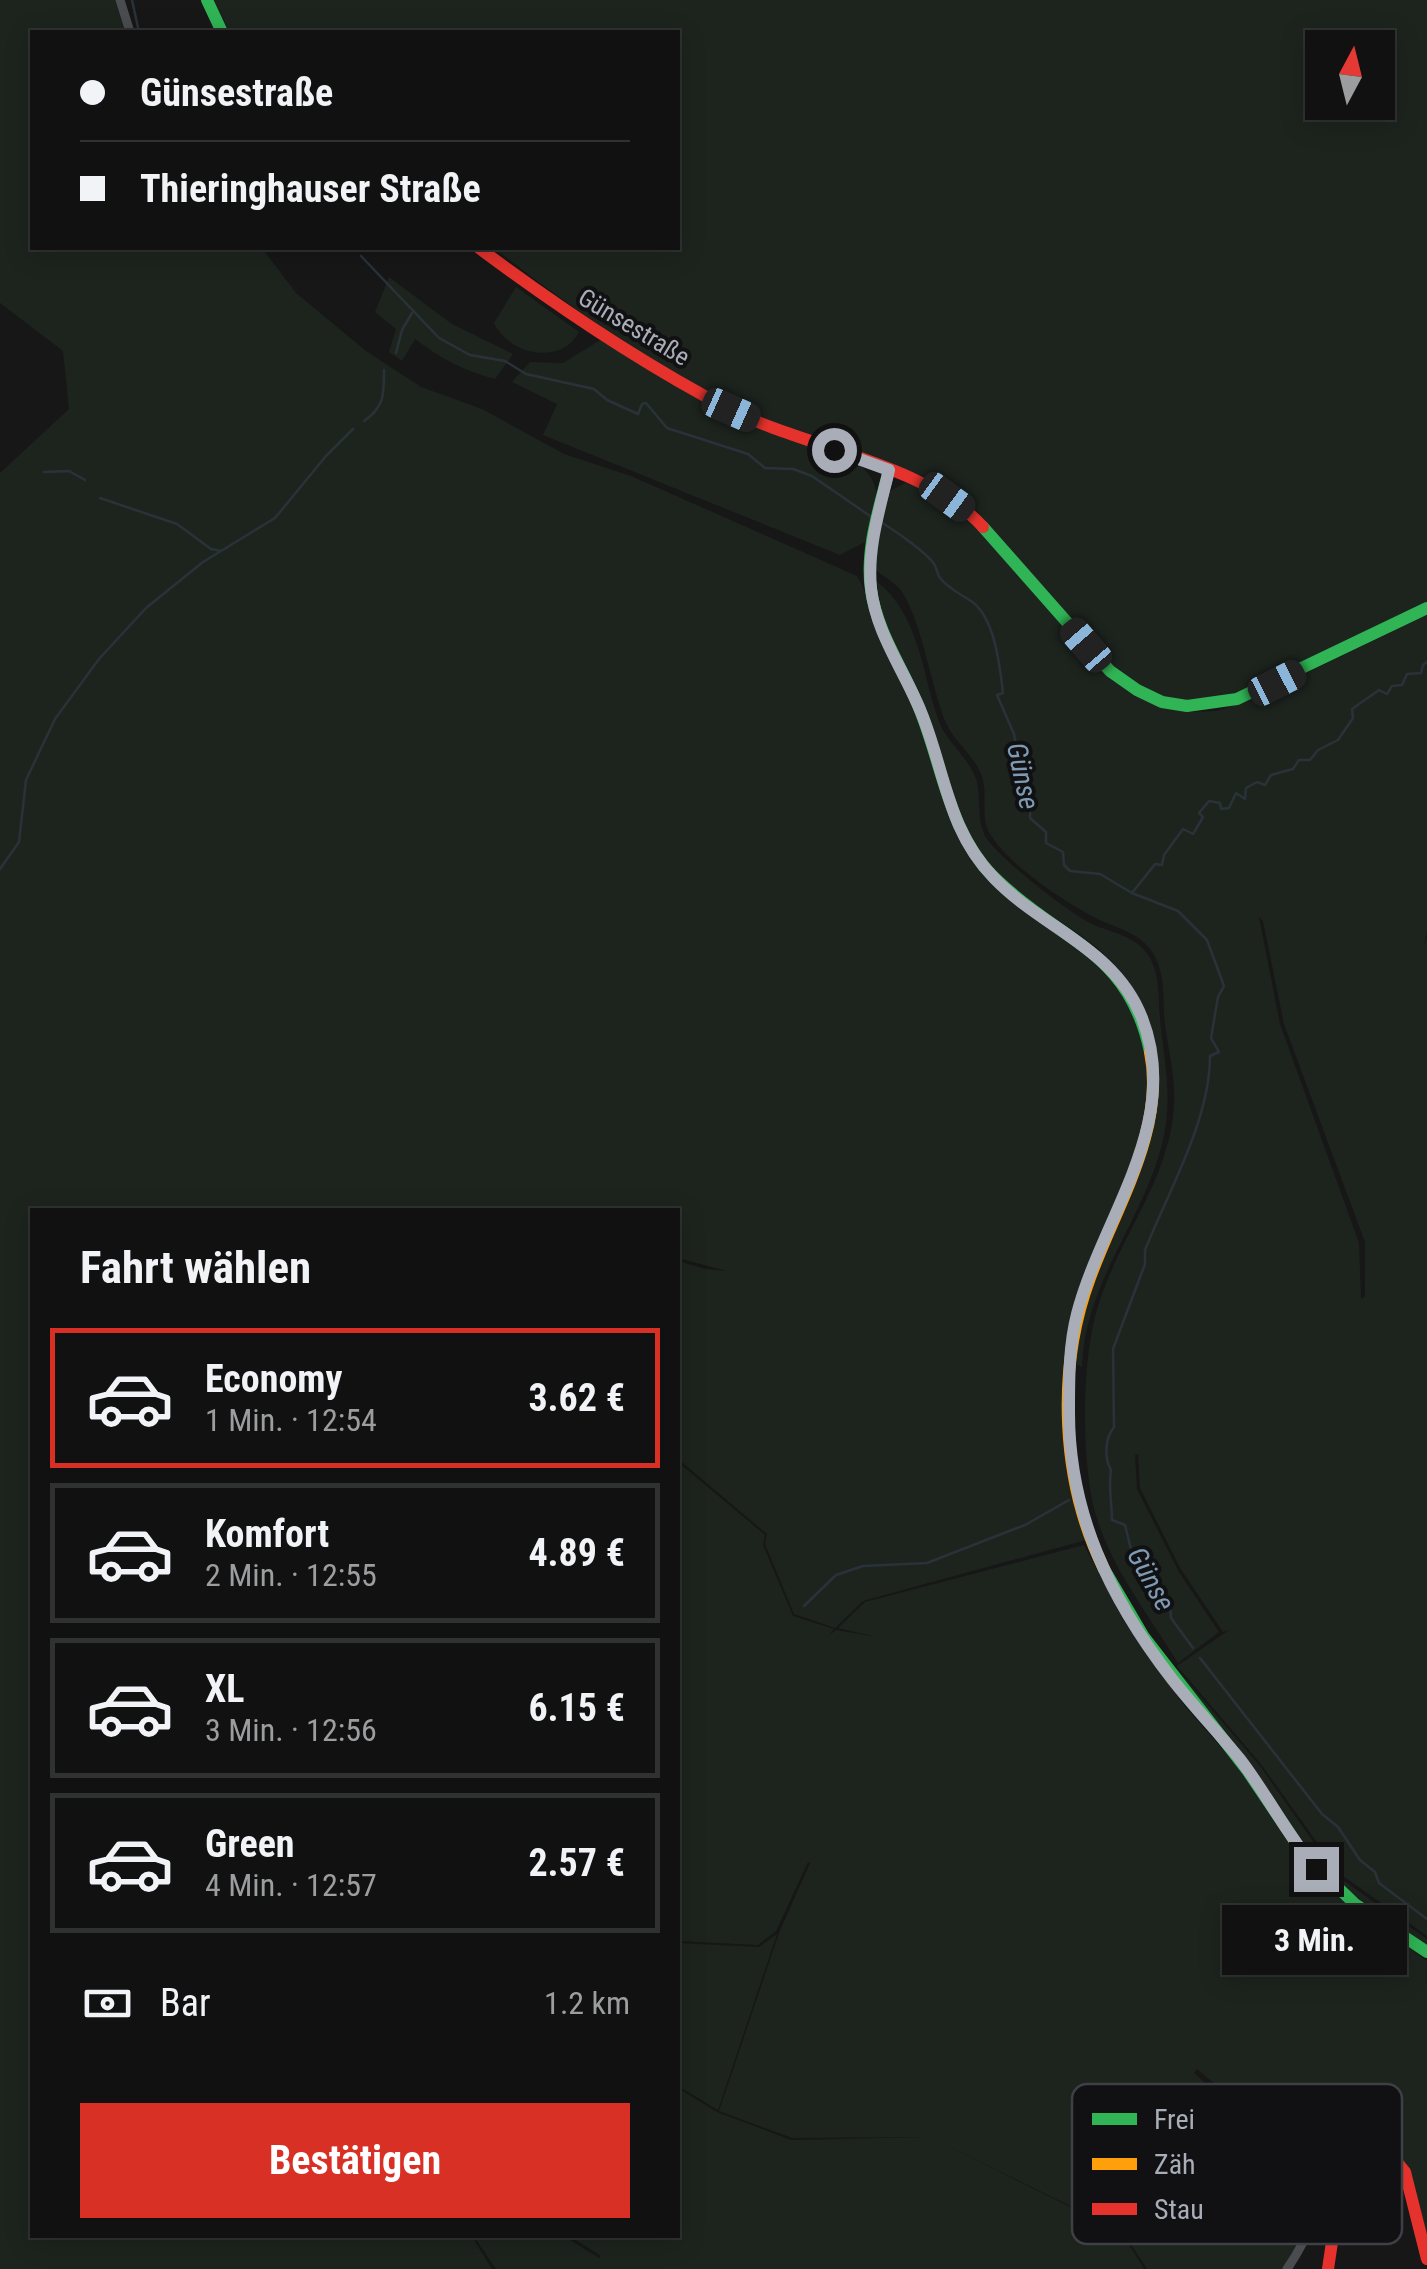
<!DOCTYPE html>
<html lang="de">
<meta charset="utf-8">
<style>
:root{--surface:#111;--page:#1a1a1a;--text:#f1f3f6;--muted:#9c9d9f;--line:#303131;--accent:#d93025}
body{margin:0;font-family:"Roboto Condensed",sans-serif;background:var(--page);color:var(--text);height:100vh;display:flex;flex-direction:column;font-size:38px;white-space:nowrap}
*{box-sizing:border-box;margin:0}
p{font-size:32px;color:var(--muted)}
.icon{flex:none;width:55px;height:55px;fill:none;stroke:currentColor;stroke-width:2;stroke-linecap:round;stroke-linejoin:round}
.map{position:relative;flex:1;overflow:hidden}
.details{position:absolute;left:30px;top:1208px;width:650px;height:1030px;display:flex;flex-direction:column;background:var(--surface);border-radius:0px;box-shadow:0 5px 25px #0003,0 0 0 2px var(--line)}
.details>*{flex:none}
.banner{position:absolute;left:30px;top:30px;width:650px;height:220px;border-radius:0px;box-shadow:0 5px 25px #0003,0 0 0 2px var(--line);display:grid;align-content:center;height:220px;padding:0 50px;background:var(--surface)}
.needle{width:65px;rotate:7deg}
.tools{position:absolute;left:1305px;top:30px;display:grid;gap:20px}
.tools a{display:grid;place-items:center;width:90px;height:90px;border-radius:0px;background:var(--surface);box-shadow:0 5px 25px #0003,0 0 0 2px var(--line);font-size:50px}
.end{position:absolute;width:45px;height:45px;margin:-22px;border:12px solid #a8adb8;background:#111;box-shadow:0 0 0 5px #111}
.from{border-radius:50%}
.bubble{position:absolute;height:70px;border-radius:0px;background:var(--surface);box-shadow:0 5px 25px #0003,0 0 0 2px var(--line);font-size:32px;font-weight:700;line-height:70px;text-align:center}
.car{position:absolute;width:30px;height:60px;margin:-30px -15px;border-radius:12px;box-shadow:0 0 8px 2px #0007;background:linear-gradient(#222 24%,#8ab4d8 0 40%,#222 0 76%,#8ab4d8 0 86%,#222 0)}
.banner b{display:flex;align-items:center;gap:35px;height:95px;font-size:38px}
.banner b+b{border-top:2px solid var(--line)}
.banner i{width:25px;height:25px;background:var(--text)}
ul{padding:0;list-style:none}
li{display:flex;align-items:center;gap:30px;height:140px;margin:0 20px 15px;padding:0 30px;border:5px solid var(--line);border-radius:0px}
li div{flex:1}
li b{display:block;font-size:38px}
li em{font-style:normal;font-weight:700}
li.current{border-color:var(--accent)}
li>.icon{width:90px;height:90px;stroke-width:1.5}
h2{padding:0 50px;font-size:45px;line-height:120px}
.pay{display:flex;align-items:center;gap:25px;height:110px;padding:0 50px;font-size:38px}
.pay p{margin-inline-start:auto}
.action{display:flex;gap:20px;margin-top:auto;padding:20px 50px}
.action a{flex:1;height:115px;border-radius:0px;background:var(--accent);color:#fff;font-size:40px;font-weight:700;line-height:115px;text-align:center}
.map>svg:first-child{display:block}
.green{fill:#1d241e;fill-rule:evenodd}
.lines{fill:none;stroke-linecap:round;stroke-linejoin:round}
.stream{stroke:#2a3239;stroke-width:2.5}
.street{stroke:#4b4c50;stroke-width:9}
.fast{stroke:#30b455;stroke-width:12}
.slow{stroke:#ff9f0a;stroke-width:12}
.jam{stroke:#e5322d;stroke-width:12}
.route{stroke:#a8adb8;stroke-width:12}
.labels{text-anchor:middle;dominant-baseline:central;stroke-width:8;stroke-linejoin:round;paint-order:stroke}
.street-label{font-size:25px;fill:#a8adb8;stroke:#111113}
.water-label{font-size:28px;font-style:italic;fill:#7f9bb3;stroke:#111113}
.key{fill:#111113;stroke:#3e4045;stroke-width:2.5}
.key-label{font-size:28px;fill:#a8adb8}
</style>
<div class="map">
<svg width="1427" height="2269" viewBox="0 0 1427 2269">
<rect width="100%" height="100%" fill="#171717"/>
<!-- green -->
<g class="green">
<path d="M0,0H115L125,32H32V248H262L296,293L366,351L421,387L482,409L564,454L631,476L857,576L865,592L879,640L921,722L931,725L883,622L877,582C920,614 922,677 940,724C949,745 971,760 977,782C981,798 977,819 984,834C993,854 1067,911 1088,922C1111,934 1138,934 1151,960C1160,978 1158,999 1160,1019C1164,1060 1173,1098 1163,1140C1145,1219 1084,1283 1082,1367L1073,1363C1076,1345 1077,1327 1082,1310C1118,1195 1212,1075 1113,963C1088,935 1051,918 1021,895C1003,882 989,863 975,845L968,852C984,872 1000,890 1021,905C1058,932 1100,953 1125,992C1192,1098 1105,1206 1075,1308C1063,1350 1061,1415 1066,1459C1069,1486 1079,1513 1086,1540L863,1601L835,1628L794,1614L765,1544L767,1534L678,1459V1261L705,1269L727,1271L678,1258V1210H32V2235H471L492,2269H0V473L69,409L63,351L0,303Z"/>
<path d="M214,0H1427V606L1215,705L1162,700L1110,667L977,511C900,463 812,443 731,403C647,362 567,305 494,248H678V32H230ZM1322,48H1378V102H1322Z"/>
<path d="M389,277L452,324L513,354L495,379C464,371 440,358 415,339L402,361L389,352L396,329L375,312Z"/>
<path d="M516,287L579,332C561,366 509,355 494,323Z"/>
<path d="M602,339L730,416L860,465C887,490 875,509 867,541L840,555L543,435L557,404L512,382L530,362L563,363Z"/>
<path d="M907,482L943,500L967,518L1107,675L1188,712L1217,711L1250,700L1427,615V933L1423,947L1427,937V1936L1339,1873L1261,1764L1177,1666L1229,1630L1223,1632L1180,1568L1140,1488L1138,1454L1135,1455L1137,1489L1179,1572L1219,1632L1178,1663C1148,1614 1106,1561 1093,1504C1082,1452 1082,1369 1095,1317C1113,1244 1170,1182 1174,1106C1176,1075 1167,1046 1164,1016C1163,995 1165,976 1155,957C1143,932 1116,929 1094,917C1063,901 1006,863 989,832C981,817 987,796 983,780C978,759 955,743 946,723C932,691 920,612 899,588C892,581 882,575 875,570L877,540L888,492ZM1259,917L1263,921L1284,1024L1365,1242V1296L1361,1299L1359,1243L1280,1024Z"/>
<path d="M678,1462L765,1535L763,1545L793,1616L834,1629L828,1636L836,1630L877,1637L838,1628L865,1602L1084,1545L1124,1621L1183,1704L1234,1762L1312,1873L1328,1890L1427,1961V2246L1409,2171L1357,2135L1324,2099L1349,2132L1317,2119L1287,2124L1261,2119L1247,2111L1197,2069L1194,2073L1240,2114L1223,2110L1298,2230L1299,2251L1286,2269H1147L1123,2232L936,2140L1122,2233L1144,2269H496L473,2235H562L599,2258L601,2256L568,2235H678V2088L717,2112L791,2140L928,2137L792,2138L719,2111L779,1933L810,1863L808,1862L776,1931L758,1945L678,1941Z"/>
<path d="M1177,1669L1260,1766L1337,1876L1427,1939V1946L1334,1881L1302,1848L1263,1781L1174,1671Z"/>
<path d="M777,1934L718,2110L678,2086V1943L759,1947Z"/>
</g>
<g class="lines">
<!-- stream -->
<g class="stream">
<path d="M132,0L139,32"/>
<path d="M361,256L439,338L470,355L505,361L526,374L594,389L607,400L638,414L642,404L646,403L667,428L748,454L765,468L793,469L812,476L873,518"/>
<path d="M396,353L402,330L412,313"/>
<path d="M364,421C385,407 384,393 384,370"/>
<path d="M44,472L69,471L85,480"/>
<path d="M100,498L177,524L211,549L221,551"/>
<path d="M880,522C892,528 928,554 934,564C937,568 937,574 940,578C949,589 959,593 971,601C995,617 1000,667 1003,693L997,695L1014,734L1022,786L1031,787L1030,818L1046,832V843L1063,852L1064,865L1070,871L1100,874L1132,893L1178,911L1207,940L1224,986L1218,997L1211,1038L1219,1052L1210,1056C1210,1120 1169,1190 1145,1250V1264L1113,1349L1114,1427C1105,1438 1104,1458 1111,1470C1108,1486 1112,1503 1112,1520L1125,1525L1132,1553L1159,1583V1598L1170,1607L1171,1618L1193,1648"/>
<path d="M0,869L19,842L26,780L55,719L99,659L146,608L203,562L275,518L326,456L353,429"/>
<path d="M1132,893L1155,864L1162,865L1164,855L1183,829L1193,834L1203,817L1199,813L1209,801L1220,803L1221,809L1229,808L1236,793L1245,799L1246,788L1257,782L1265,785L1271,775L1293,769L1299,760H1310L1318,750L1338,740L1353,718L1352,709L1379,690L1387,694L1392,686L1402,685L1407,674L1421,673L1423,665L1427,662"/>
<path d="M804,1606L836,1575L863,1566L927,1563L1025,1525L1069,1500"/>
<path d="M1200,1658L1322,1814L1338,1827L1360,1860L1375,1872L1379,1883L1427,1919"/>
</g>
<!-- street -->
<g class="street">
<path d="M120,0L130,32"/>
<path d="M1287,2269C1306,2241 1324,2206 1316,2171C1312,2156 1304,2141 1298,2126L1322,2122L1362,2143"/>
</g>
<!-- fast -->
<g class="fast">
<path d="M207,0L222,32"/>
<path d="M889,470C879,509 865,550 871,590C877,631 901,665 917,703C943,763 947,834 998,881C1063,943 1129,951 1150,1052"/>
<path d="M983,527L1110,671L1137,690L1162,702L1187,706L1237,699L1427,608"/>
<path d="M1104,1569L1144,1637L1247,1770L1305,1856L1355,1904L1427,1952"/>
</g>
<!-- slow -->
<path class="slow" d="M1104,1569C1061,1482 1056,1369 1090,1278C1115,1208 1166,1130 1150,1052"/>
<!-- jam -->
<g class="jam">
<path d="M479,248C558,307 641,363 729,409C803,447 927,464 983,527"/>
<path d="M1328,2269L1335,2222L1362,2143L1392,2156L1405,2172L1427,2259"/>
</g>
</g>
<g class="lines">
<!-- route -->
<path class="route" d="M834,450L889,470C880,508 867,548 871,588C876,634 904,670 921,712C945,770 947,830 994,878C1043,929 1115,948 1142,1018C1183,1123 1102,1217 1077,1314C1069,1345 1069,1378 1069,1409C1068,1512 1110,1599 1172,1679C1193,1706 1217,1731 1239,1758C1267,1794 1287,1835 1316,1869"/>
</g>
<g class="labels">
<!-- street labels -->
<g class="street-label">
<text transform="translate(634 327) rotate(31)">Günsestraße</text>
</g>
<!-- water labels -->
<g class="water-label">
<text transform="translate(1023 776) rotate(78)">Günse</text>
<text transform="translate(1151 1579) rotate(61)">Günse</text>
</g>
</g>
<!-- legend -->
<rect x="1072" y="2084" width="330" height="160" rx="15" class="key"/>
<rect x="1092" y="2113" width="45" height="12" fill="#30b455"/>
<rect x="1092" y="2158" width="45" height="12" fill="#ff9f0a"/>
<rect x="1092" y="2203" width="45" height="12" fill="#e5322d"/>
<g class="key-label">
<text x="1154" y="2129">Frei</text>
<text x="1154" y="2174">Zäh</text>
<text x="1154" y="2219">Stau</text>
</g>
</svg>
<div class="tools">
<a><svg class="needle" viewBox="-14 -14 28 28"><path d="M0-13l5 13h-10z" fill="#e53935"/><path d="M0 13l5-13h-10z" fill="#9c9d9f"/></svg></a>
</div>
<i class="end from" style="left:834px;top:450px"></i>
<i class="end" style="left:1316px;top:1869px"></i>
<div class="bubble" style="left:1222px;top:1905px;width:185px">3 Min.</div>
<i class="car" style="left:731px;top:410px;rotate:114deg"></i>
<i class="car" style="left:947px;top:497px;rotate:126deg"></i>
<i class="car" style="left:1086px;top:645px;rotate:319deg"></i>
<i class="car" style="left:1277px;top:683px;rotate:63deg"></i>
<div class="banner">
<b><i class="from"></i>Günsestraße</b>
<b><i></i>Thieringhauser Straße</b>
</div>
<section class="details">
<h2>Fahrt wählen</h2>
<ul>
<li class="current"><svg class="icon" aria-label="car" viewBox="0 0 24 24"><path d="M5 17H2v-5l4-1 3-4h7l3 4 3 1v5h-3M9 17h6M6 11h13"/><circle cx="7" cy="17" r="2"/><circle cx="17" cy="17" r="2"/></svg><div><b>Economy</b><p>1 Min. · 12:54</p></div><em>3.62 €</em></li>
<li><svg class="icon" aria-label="car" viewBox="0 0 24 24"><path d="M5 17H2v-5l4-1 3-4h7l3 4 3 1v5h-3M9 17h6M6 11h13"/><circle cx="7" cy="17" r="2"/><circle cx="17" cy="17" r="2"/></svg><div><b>Komfort</b><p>2 Min. · 12:55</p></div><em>4.89 €</em></li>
<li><svg class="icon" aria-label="car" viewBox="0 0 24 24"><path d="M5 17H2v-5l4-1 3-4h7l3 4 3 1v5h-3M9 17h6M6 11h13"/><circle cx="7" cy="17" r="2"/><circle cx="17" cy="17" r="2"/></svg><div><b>XL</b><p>3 Min. · 12:56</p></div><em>6.15 €</em></li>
<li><svg class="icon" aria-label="car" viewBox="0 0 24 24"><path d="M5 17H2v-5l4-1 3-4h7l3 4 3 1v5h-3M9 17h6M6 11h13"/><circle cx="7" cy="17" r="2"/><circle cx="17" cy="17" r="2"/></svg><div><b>Green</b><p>4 Min. · 12:57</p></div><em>2.57 €</em></li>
</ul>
<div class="pay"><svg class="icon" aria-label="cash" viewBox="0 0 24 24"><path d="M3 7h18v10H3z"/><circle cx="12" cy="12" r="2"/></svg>Bar<p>1.2 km</p></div>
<div class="action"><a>Bestätigen</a></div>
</section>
</div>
